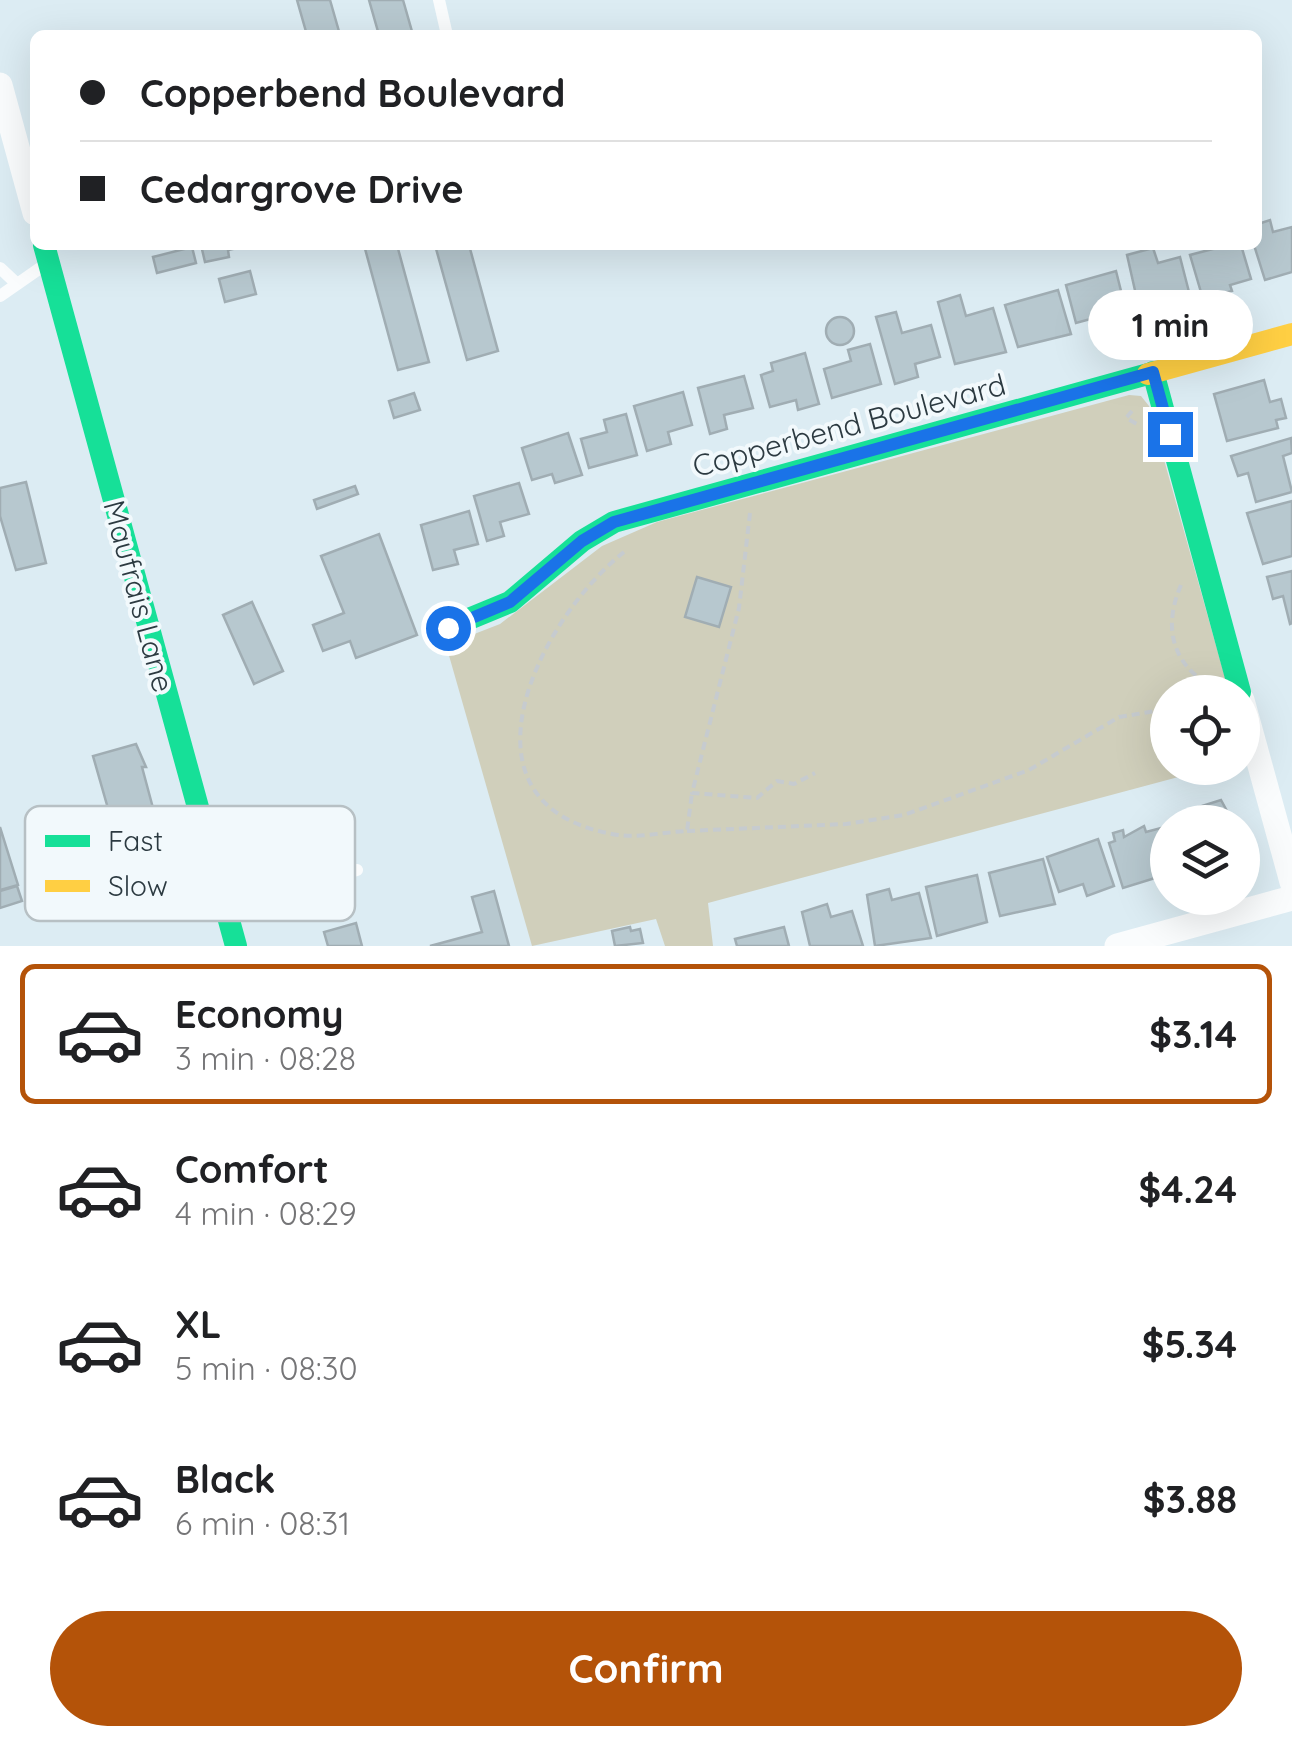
<!DOCTYPE html>
<meta charset="utf-8">
<style>
:root{--surface:#fff;--page:#f2f2f2;--text:#202124;--muted:#757577;--line:#e0e0e0;--accent:#b45309}
body{margin:0;font-family:Quicksand,sans-serif;background:var(--page);color:var(--text);height:100vh;display:flex;flex-direction:column;font-size:38px;white-space:nowrap}
*{box-sizing:border-box;margin:0}
p{font-size:32px;color:var(--muted)}
.icon{flex:none;width:55px;height:55px;fill:none;stroke:currentColor;stroke-width:2;stroke-linecap:round;stroke-linejoin:round}
.map{position:relative;height:946px;overflow:hidden}
.details{display:flex;flex-direction:column;background:var(--surface);flex:1}
.details>*{flex:none}
.hud{position:absolute;left:30px;top:30px;width:1232px;height:220px;border-radius:15px;box-shadow:0 10px 40px #0002;display:grid;align-content:center;height:220px;padding:0 50px;background:var(--surface)}
.tools{position:absolute;left:1150px;top:675px;display:grid;gap:20px}
.tools a{display:grid;place-items:center;width:110px;height:110px;border-radius:50%;background:var(--surface);box-shadow:0 10px 40px #0002;font-size:50px}
.end{position:absolute;width:45px;height:45px;margin:-22px;border:12px solid #1a73e8;background:#fff;box-shadow:0 0 0 5px #fff}
.from{border-radius:50%}
.bubble{position:absolute;height:70px;border-radius:35px;background:var(--surface);box-shadow:0 10px 40px #0002;font-size:32px;font-weight:700;line-height:70px;text-align:center}
.hud b{display:flex;align-items:center;gap:35px;height:95px;font-size:38px}
.hud b+b{border-top:2px solid var(--line)}
.hud i{width:25px;height:25px;background:var(--text)}
ul{padding:18px 0 0;list-style:none}
li{display:flex;align-items:center;gap:30px;height:140px;margin:0 20px 15px;padding:0 30px;border:5px solid transparent;border-radius:15px}
li div{flex:1}
li b{display:block;font-size:38px}
li em{font-style:normal;font-weight:700}
li.current{border-color:var(--accent)}
li>.icon{width:90px;height:90px;stroke-width:1.5}
.action{display:flex;gap:20px;margin-top:auto;padding:20px 50px}
.action a{flex:1;height:115px;border-radius:60px;background:var(--accent);color:#fff;font-size:40px;font-weight:700;line-height:115px;text-align:center}
.map>svg:first-child{display:block}
.green{fill:#d0cfbb}
.building{fill:#b7c8cf;stroke:#a0adb3;stroke-width:2.5}
.lines{fill:none;stroke-linecap:round;stroke-linejoin:round}
.path{stroke:#c6cbcf;stroke-width:4;stroke-dasharray:8 5;stroke-linecap:butt}
.lane{stroke:#fafcfd;stroke-width:12}
.street{stroke:#fafcfd;stroke-width:25}
.fast{stroke:#16e098;stroke-width:22}
.slow{stroke:#ffcf43;stroke-width:22}
.route{stroke:#1a73e8;stroke-width:12}
.labels{text-anchor:middle;dominant-baseline:central;stroke-width:8;stroke-linejoin:round;paint-order:stroke}
.street-label{font-size:30px;fill:#2c3a41;stroke:#f2f9fc}
.key{fill:#f2f9fc;stroke:#b7c0c4;stroke-width:2.5}
.key-label{font-size:28px;fill:#2c3a41}
</style>
<div class="map">
<svg width="1292" height="946" viewBox="0 0 1292 946">
<rect width="100%" height="100%" fill="#dcecf3"/>
<!-- green -->
<path class="green" d="M1129,395L1141,396L1149,406L1229,692H1168V768H1212L708,903L713,946H665L656,919L532,946L446,645L500,624L602,546L657,522Z"/>
<!-- building -->
<g class="building">
<path d="M297,0H330L340,35H307Z"/>
<path d="M369,0H403L413,35H379Z"/>
<path d="M1270,220L1273,232L1292,227V272L1265,280L1254,245L1258,224Z"/>
<path d="M201,245H242V247L228,250L229,257L205,262Z"/>
<path d="M364,245H397L429,362L398,370Z"/>
<path d="M435,245H469L498,351L467,360Z"/>
<path d="M1228,245H1241L1251,279L1230,285L1232,291L1203,299L1190,255Z"/>
<path d="M192,247L196,263L157,273L153,257Z"/>
<path d="M1153,248L1158,263L1180,257L1189,292L1162,299L1165,310L1141,317L1127,255Z"/>
<path d="M250,271L256,294L225,302L219,279Z"/>
<path d="M1116,271L1128,319L1108,325L1105,315L1076,323L1066,285Z"/>
<path d="M1058,290L1071,334L1018,347L1005,305Z"/>
<path d="M960,295L966,316L993,308L1006,352L955,364L938,302Z"/>
<path d="M896,312L902,333L931,325L940,357L915,364L918,377L895,384L876,317Z"/>
<path d="M1163,314L1169,336L1152,341L1146,319Z"/>
<circle cx="840" cy="331" r="14"/>
<path d="M870,344L881,384L832,398L824,369L851,361L848,350Z"/>
<path d="M805,353L819,404L798,410L796,400L770,407L761,375L773,371L771,363Z"/>
<path d="M744,376L753,408L724,415L727,429L710,434L698,388Z"/>
<path d="M1264,380L1270,402L1281,399L1286,418L1276,420L1278,428L1227,441L1214,394Z"/>
<path d="M683,392L692,425L668,432L671,444L647,451L634,406Z"/>
<path d="M414,393L420,410L394,418L389,401Z"/>
<path d="M626,414L637,455L589,468L581,439L607,432L604,420Z"/>
<path d="M568,433L582,475L555,483L552,474L532,480L522,448Z"/>
<path d="M1291,438L1292,453L1283,456L1292,492L1256,502L1248,473L1238,476L1231,456Z"/>
<path d="M26,482L46,563L16,570L0,516V488Z"/>
<path d="M519,483L529,514L500,522L504,536L487,541L474,496Z"/>
<path d="M355,486L358,494L317,509L314,500Z"/>
<path d="M1292,501V556L1263,564L1247,513Z"/>
<path d="M469,511L478,544L454,550L458,564L433,570L421,525Z"/>
<path d="M379,534L417,635L356,658L350,641L323,651L313,625L344,613L321,556Z"/>
<path d="M1292,571V623L1290,624L1283,596L1273,599L1267,577Z"/>
<path d="M697,577L731,587L719,627L685,617Z"/>
<path d="M252,602L283,671L254,684L223,615Z"/>
<path d="M136,744L146,767H142L153,808L111,819L93,756Z"/>
<path d="M1221,800L1233,822H1179L1192,819L1189,810Z"/>
<path d="M1144,826L1146,832L1161,828L1168,849V874L1123,888L1109,843L1115,841L1113,833L1123,830L1124,837Z"/>
<path d="M0,827L18,885L0,890Z"/>
<path d="M1098,839L1114,886L1087,896L1083,884L1059,892L1047,857Z"/>
<path d="M1043,859L1055,904L1000,916L989,873Z"/>
<path d="M977,875L987,922L937,936L926,887Z"/>
<path d="M17,886L22,901L0,908V891Z"/>
<path d="M889,889L892,900L919,893L931,938L875,946L867,895Z"/>
<path d="M494,891L509,946H430L482,932L472,897Z"/>
<path d="M827,904L831,917L852,911L863,946H810L802,912Z"/>
<path d="M356,923L362,946H328L324,932Z"/>
<path d="M630,927L631,931L640,929L643,943L615,946L612,931Z"/>
<path d="M784,927L789,946H737L735,939Z"/>
</g>
<g class="lines">
<!-- path -->
<g class="path">
<path d="M1132,411L1126,418L1137,424"/>
<path d="M750,513L739,608L692,793L757,798L777,781L794,784L815,773"/>
<path d="M624,552C537,621 445,808 618,835C640,838 664,832 687,831L692,793"/>
<path d="M1181,585C1164,624 1170,660 1207,684"/>
<path d="M687,831L846,824L904,815L1029,770L1119,717L1168,709"/>
</g>
<!-- lane -->
<g class="lane">
<path d="M439,0L447,35"/>
<path d="M0,268L16,283"/>
<path d="M0,296L46,264"/>
<path d="M228,907L357,870"/>
</g>
<!-- street -->
<g class="street">
<path d="M0,85L35,213"/>
<path d="M1242,700L1292,882"/>
<path d="M1117,946L1292,898"/>
</g>
<!-- fast -->
<g class="fast">
<path d="M44,245L236,946"/>
<path d="M1153,372L1240,692"/>
<path d="M447,628L510,602L582,541L614,522L1148,374"/>
</g>
<!-- slow -->
<path class="slow" d="M1148,374L1292,334"/>
</g>
<g class="lines">
<!-- route -->
<path class="route" d="M448,628L510,602L582,541L614,522L1153,372L1170,434"/>
</g>
<g class="labels">
<!-- street labels -->
<g class="street-label">
<text transform="translate(849 425) rotate(-15)">Copperbend Boulevard</text>
<text transform="translate(139 596) rotate(75)">Maufrais Lane</text>
</g>
</g>
<!-- legend -->
<rect x="25" y="806" width="330" height="115" rx="15" class="key"/>
<rect x="45" y="835" width="45" height="12" fill="#16e098"/>
<rect x="45" y="880" width="45" height="12" fill="#ffcf43"/>
<g class="key-label">
<text x="108" y="851">Fast</text>
<text x="108" y="896">Slow</text>
</g>
</svg>
<div class="tools">
<a><svg class="icon" aria-label="locate" viewBox="0 0 24 24"><circle cx="12" cy="12" r="6"/><path d="M12 2v4M12 18v4M2 12h4M18 12h4"/></svg></a>
<a><svg class="icon" aria-label="layers" viewBox="0 0 24 24"><path d="M12 4l9 5-9 5-9-5zM3 14l9 5 9-5"/></svg></a>
</div>
<i class="end from" style="left:448px;top:628px"></i>
<i class="end" style="left:1170px;top:434px"></i>
<div class="bubble" style="left:1088px;top:290px;width:165px">1 min</div>
<div class="hud">
<b><i class="from"></i>Copperbend Boulevard</b>
<b><i></i>Cedargrove Drive</b>
</div>
</div>
<section class="details">
<ul>
<li class="current"><svg class="icon" aria-label="car" viewBox="0 0 24 24"><path d="M5 17H2v-5l4-1 3-4h7l3 4 3 1v5h-3M9 17h6M6 11h13"/><circle cx="7" cy="17" r="2"/><circle cx="17" cy="17" r="2"/></svg><div><b>Economy</b><p>3 min · 08:28</p></div><em>$3.14</em></li>
<li><svg class="icon" aria-label="car" viewBox="0 0 24 24"><path d="M5 17H2v-5l4-1 3-4h7l3 4 3 1v5h-3M9 17h6M6 11h13"/><circle cx="7" cy="17" r="2"/><circle cx="17" cy="17" r="2"/></svg><div><b>Comfort</b><p>4 min · 08:29</p></div><em>$4.24</em></li>
<li><svg class="icon" aria-label="car" viewBox="0 0 24 24"><path d="M5 17H2v-5l4-1 3-4h7l3 4 3 1v5h-3M9 17h6M6 11h13"/><circle cx="7" cy="17" r="2"/><circle cx="17" cy="17" r="2"/></svg><div><b>XL</b><p>5 min · 08:30</p></div><em>$5.34</em></li>
<li><svg class="icon" aria-label="car" viewBox="0 0 24 24"><path d="M5 17H2v-5l4-1 3-4h7l3 4 3 1v5h-3M9 17h6M6 11h13"/><circle cx="7" cy="17" r="2"/><circle cx="17" cy="17" r="2"/></svg><div><b>Black</b><p>6 min · 08:31</p></div><em>$3.88</em></li>
</ul>
<div class="action"><a>Confirm</a></div>
</section>
